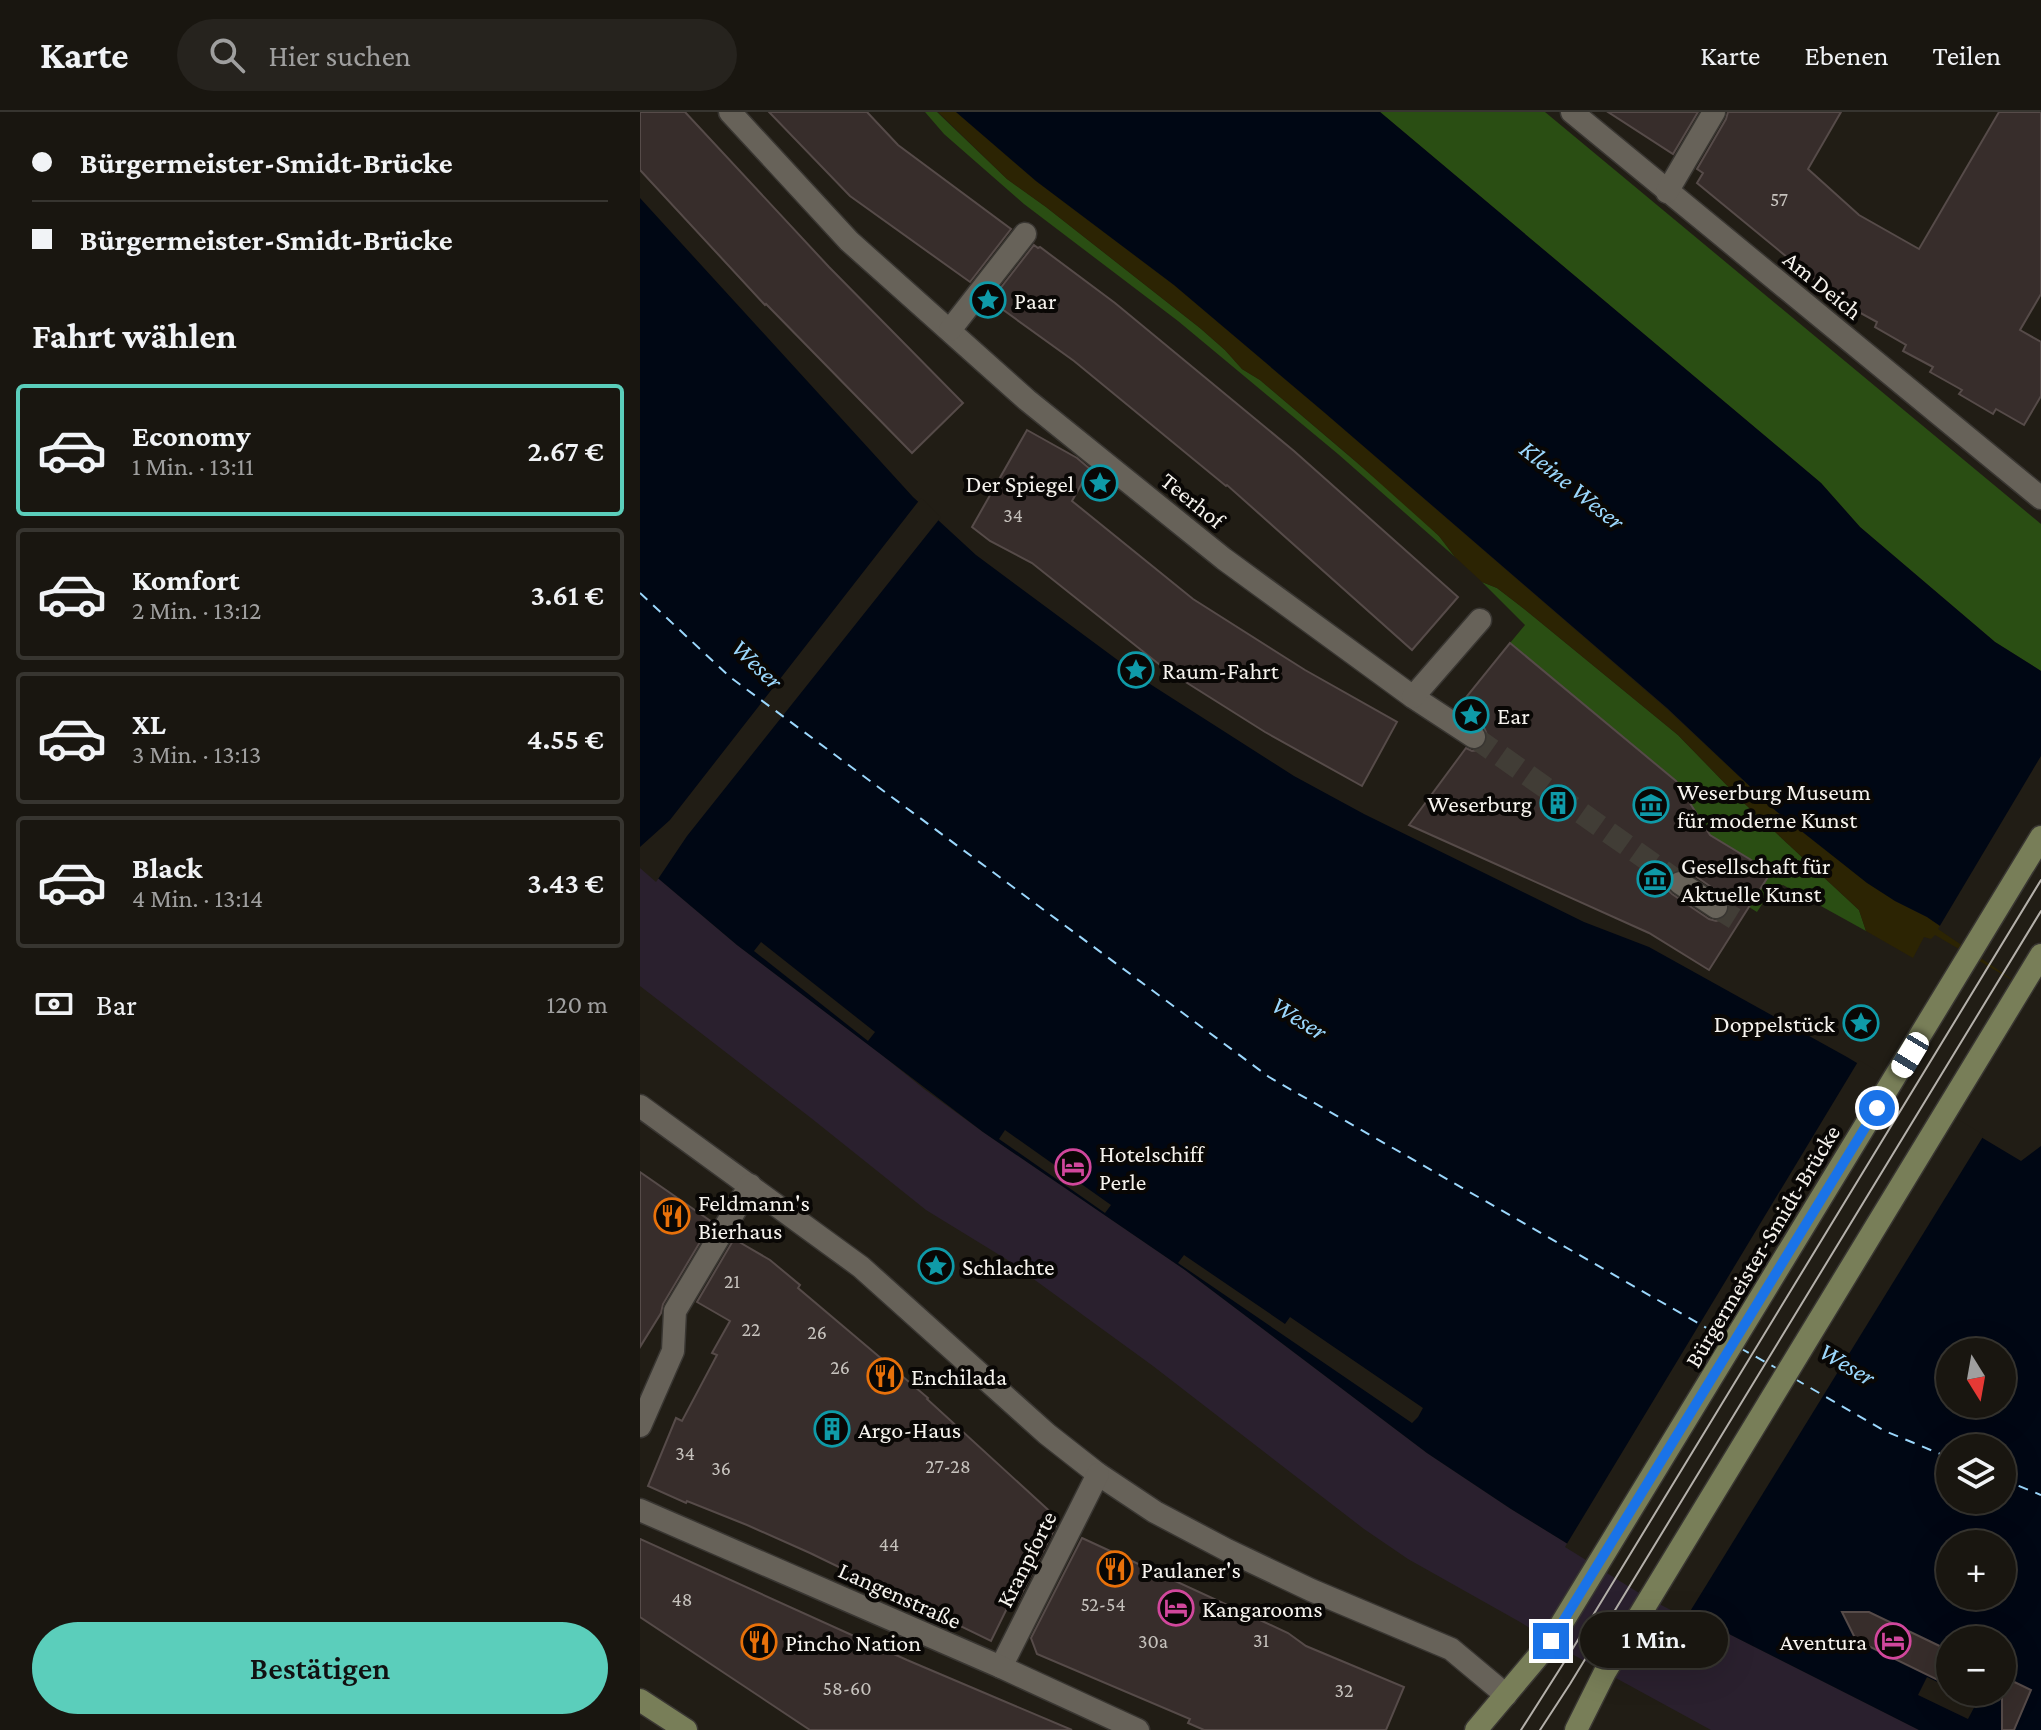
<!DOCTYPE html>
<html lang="de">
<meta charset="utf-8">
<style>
:root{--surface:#191610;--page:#26231e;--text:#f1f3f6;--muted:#9f9f9f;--line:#373530;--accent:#5bcebb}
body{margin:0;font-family:"Crimson Pro",serif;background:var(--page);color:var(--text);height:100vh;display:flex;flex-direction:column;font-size:30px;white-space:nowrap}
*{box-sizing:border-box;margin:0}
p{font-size:26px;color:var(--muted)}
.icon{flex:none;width:44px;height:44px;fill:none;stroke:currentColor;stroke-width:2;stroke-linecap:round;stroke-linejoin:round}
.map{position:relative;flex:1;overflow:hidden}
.panel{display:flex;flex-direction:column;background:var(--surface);width:640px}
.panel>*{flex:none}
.guide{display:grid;align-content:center;height:176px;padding:0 32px;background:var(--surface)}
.needle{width:52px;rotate:169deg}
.tools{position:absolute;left:1296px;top:1226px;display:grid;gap:16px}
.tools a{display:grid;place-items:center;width:80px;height:80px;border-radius:50%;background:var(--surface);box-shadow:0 8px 32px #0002,0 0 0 2px var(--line);font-size:40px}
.end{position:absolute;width:36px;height:36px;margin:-18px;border:10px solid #1a73e8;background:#fff;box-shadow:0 0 0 4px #fff}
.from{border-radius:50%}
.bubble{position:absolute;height:56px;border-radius:28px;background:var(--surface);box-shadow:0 8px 32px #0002,0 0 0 2px var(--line);font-size:26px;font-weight:600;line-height:56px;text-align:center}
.car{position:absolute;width:24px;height:48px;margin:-24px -12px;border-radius:10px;box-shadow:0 0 6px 2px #0007;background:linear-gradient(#fff 24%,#345 0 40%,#fff 0 76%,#345 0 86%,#fff 0)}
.guide b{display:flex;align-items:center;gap:28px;height:76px;font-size:30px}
.guide b+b{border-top:2px solid var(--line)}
.guide i{width:20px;height:20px;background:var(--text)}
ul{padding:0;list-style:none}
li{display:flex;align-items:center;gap:24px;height:132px;margin:0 16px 12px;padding:0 16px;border:4px solid var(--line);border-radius:8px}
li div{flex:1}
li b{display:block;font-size:30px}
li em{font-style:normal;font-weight:600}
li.active{border-color:var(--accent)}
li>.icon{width:72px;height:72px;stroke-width:1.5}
h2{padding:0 32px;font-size:36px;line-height:96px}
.pay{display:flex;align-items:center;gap:20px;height:88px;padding:0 32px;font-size:30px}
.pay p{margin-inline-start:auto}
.cta{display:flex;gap:16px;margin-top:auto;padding:16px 32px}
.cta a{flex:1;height:92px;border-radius:48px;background:var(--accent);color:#111;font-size:32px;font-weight:600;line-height:92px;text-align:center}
header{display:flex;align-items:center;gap:48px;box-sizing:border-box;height:112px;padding:0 40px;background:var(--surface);border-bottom:2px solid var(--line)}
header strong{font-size:38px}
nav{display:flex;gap:44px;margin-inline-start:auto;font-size:28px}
.search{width:560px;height:72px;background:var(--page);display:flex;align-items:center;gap:20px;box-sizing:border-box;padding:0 28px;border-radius:44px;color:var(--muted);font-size:30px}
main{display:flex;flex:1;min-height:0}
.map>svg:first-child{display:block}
.industrial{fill:#2a202e}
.green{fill:#2a4e13}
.sand{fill:#2c2403}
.water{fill:#000714;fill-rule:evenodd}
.pier{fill:#211d15}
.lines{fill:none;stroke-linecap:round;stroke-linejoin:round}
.ferry{stroke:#9bd7fc;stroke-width:2;stroke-dasharray:10 8;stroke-linecap:butt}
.building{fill:#372d2b;stroke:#564b49;stroke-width:2;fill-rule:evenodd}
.pedestrian-tunnel{stroke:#413d36;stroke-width:22;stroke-dasharray:22 11;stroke-linecap:butt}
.pedestrian-casing{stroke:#393632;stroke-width:25}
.minor-casing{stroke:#393632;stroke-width:25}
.secondary-casing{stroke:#393632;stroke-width:25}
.pedestrian{stroke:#676259;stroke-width:22}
.minor{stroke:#676259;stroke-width:22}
.secondary{stroke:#787e58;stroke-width:22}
.tram{stroke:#b4b0aa;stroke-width:2}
.route{stroke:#1a73e8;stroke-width:10}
.labels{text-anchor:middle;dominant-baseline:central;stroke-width:8;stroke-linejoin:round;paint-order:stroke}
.number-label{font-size:20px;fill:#c6c2bd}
.street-label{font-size:24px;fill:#f6f3ee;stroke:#090705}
.poi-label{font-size:24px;fill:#f6f3ee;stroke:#090705;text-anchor:start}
.water-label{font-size:26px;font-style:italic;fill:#9bd7fc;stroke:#090705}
</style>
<header>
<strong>Karte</strong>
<div class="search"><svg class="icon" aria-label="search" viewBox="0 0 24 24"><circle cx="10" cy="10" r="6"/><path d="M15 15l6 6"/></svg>Hier suchen</div>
<nav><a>Karte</a><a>Ebenen</a><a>Teilen</a></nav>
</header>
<main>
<section class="panel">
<div class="guide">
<b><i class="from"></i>Bürgermeister-Smidt-Brücke</b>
<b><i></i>Bürgermeister-Smidt-Brücke</b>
</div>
<h2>Fahrt wählen</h2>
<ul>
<li class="active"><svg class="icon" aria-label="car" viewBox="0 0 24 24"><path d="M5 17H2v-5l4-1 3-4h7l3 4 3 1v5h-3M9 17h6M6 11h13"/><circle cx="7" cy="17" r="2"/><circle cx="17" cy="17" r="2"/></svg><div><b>Economy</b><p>1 Min. · 13:11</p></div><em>2.67 €</em></li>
<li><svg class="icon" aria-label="car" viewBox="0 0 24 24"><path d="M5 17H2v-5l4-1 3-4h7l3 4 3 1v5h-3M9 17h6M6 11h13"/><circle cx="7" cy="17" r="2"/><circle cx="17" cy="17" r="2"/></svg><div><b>Komfort</b><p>2 Min. · 13:12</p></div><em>3.61 €</em></li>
<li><svg class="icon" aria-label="car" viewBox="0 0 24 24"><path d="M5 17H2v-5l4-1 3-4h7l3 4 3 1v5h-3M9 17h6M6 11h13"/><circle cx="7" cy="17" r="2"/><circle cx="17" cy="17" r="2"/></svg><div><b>XL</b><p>3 Min. · 13:13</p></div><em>4.55 €</em></li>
<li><svg class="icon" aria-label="car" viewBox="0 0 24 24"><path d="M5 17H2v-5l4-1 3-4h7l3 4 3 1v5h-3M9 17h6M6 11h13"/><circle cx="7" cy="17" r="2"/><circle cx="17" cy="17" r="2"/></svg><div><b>Black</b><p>4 Min. · 13:14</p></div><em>3.43 €</em></li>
</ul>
<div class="pay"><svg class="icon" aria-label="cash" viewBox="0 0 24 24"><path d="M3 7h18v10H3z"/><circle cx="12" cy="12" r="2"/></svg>Bar<p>120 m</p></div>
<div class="cta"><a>Bestätigen</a></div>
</section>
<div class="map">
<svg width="1401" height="1618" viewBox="0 0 1401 1618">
<rect width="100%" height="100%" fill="#211d15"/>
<!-- industrial -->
<path class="industrial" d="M0,751L97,833L242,943L284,977L343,1020L545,1158L787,1341L871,1397L1006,1480L1279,1618H1071L930,1541L880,1510L768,1447L724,1417L513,1254L366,1147L286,1098L171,1006L0,874Z"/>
<!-- green -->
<g class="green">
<path d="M285,0H297L367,67L406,95L560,216L585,238L602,257L620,268L769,395L799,424L815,445L698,342L538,209L384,92L304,22Z"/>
<path d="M740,0H905L1401,412V559L1355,530L1220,415L1181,371Z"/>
<path d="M842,470L857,476L883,496L1038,623L1106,693L1219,798L1226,819L1143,773C1130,778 1125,788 1117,800L1109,795L1131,760L1070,723L1036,669L870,531L885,513Z"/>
</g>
<!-- sand -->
<path class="sand" d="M298,0H316L396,69L534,173L685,301L1027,597L1136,699L1179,733L1255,789L1287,805L1401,883V885L1295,823L1291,827L1284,825L1273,846L1226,819L1219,798L1106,693L1038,623L883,496L857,476L842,470L815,445L799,424L713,347L620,268L602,257L585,238L560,216L406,95L367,67Z"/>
<!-- water -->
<g class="water">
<path d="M316,0H740L1181,371L1220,415L1355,530L1401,559V883L1287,805L1255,789L1227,771L1136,699L1027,596L685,301L534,173L396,69Z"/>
<path d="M0,86L273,385L336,443L510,572L654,664L724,702L944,810L1009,835L1207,945L1381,1049L1401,1034V1618H1279L1006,1480L871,1397L787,1341L545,1158L343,1020L97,833L0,751ZM1310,1240H1362V1292H1310ZM1310,1336H1362V1388H1310ZM1310,1432H1362V1484H1310ZM1310,1528H1362V1580H1310Z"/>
</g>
<!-- pier -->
<g class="pier">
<path d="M281,386L301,405L47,724L16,770L0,756V735L30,708Z"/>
<path d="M1401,644V887L1298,817Z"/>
<path d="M121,830L235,920L228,929L114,839Z"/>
<path d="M1219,948L1344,1023L1046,1506L1004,1484L925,1435Z"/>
<path d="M365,1018L471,1093L465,1101L359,1027Z"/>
<path d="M544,1143L645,1212L650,1205L783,1296L778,1305L772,1311L538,1151Z"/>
<path d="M1287,1565L1310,1576V1580H1317L1337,1590L1328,1607L1278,1583Z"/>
</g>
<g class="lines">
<!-- ferry -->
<g class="ferry">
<path d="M0,481L90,565L629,965L1084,1226"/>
<path d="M1100,1236L1136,1256"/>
<path d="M1155,1267L1245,1319L1310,1346"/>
<path d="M1362,1367L1401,1383"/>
</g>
</g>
<!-- building -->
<g class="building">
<path d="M0,0H45L189,155L323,291L272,341L126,192L125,193L0,58Z"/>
<path d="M129,0H227L258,33L371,117L330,170L210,84Z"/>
<path d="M968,0H1058L1033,42Z"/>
<path d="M1088,0H1201L1168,57L1219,103L1279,137L1359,0H1401V182L1380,218L1401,230V284L1384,313L1356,297L1353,302L1319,282L1322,278L1290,260L1293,255L1263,239L1266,233L1235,215L1237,210L1204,192L1057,71L1063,61L1057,57L1086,7Z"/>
<path d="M394,133L398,136L400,135L475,191L654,339L818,485L772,538L587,373L586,374L434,249L355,192L356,190L352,187Z"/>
<path d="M387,318L437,346L450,357L432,389L553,487L665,558L757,610L722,674L625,620L525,557L392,451L350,429L332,415Z"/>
<path d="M870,531L1036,669L1070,723L1131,760L1069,858L1009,821L769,713L826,636L832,639L840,638L846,632L848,625L843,613L819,594ZM1040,757L1048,759L1084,784L1088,788L1090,795L1087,803L1083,807L1076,809L1069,807L1032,782L1028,778L1026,771L1028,764L1033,759Z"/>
<path d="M0,1060L72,1110L23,1192L21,1201L0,1235Z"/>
<path d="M94,1127L130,1148L160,1173L158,1176L288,1286L287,1287L416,1405L413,1412L416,1414L378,1489L375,1480L351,1529L170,1441L107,1413L47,1389L46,1391L8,1374L36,1306L42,1309L77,1243L72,1241L90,1209L57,1190Z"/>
<path d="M442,1426L648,1521L666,1534L764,1575L746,1618H564L548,1611L550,1607L397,1542L391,1526Z"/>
<path d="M0,1427L267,1548L432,1618H170L0,1505Z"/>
<path d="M1202,1500H1229L1310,1539V1574L1216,1528Z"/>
<path d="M1362,1564L1391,1578L1374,1618H1362Z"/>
</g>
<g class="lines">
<!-- pedestrian-tunnel -->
<g class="pedestrian-tunnel">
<path d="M834,625L1040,771"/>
<path d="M1076,795L1100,810"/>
</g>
<defs>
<g id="pedestrian">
<path d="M90,0L209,129L387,288L584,447L773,585L834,625"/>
<path d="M310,218L385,122"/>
<path d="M773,585L840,508"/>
<path d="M1040,771L1076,795"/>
<path d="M0,994L221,1155L407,1322L458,1362L515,1400L587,1438L671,1478L811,1537L866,1583"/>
<path d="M0,1314L33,1239L35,1199L110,1073"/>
<path d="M361,1555L458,1362"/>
</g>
<g id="minor">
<path d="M932,0L1401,386"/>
<path d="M1027,80L1074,0"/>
<path d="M0,1398L361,1555L498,1618"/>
</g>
<g id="secondary">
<path d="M0,1588L46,1618"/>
<path d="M836,1618L911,1529L1401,725"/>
<path d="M936,1618L965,1560L1401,843"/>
</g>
</defs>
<!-- pedestrian casing -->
<use href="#pedestrian" class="pedestrian-casing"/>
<!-- minor casing -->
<use href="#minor" class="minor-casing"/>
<!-- secondary casing -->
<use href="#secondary" class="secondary-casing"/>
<!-- pedestrian -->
<use href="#pedestrian" class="pedestrian"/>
<!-- minor -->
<use href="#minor" class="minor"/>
<!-- secondary -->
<use href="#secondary" class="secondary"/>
<!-- tram -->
<g class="tram">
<path d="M881,1618L930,1541L1401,768"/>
<path d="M900,1618L930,1572L1401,799"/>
</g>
</g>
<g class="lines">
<!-- route -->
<path class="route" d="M911,1529L1237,996"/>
</g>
<!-- icons -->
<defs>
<symbol id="sight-ring" viewBox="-11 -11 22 22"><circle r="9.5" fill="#090705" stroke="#0f9aa8" stroke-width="1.5"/><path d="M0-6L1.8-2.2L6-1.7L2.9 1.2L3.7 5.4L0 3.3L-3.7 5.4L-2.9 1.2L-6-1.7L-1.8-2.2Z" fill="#0f9aa8"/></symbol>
<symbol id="building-ring" viewBox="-11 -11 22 22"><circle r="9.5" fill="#090705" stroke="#0f9aa8" stroke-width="1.5"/><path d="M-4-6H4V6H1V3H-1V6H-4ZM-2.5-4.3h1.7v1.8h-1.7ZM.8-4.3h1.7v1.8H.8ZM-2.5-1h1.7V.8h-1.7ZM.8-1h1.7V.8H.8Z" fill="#0f9aa8"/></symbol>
<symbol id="museum-ring" viewBox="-11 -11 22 22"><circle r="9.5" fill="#090705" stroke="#0f9aa8" stroke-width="1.5"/><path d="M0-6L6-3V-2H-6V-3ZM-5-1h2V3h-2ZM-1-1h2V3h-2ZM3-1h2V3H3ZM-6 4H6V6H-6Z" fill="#0f9aa8"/></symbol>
<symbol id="hotel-ring" viewBox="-11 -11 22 22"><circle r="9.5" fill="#090705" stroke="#d1479c" stroke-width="1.5"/><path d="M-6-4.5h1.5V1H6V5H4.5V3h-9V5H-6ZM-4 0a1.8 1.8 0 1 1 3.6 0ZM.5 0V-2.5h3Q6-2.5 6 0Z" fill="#d1479c"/></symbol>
<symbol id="restaurant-ring" viewBox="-11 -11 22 22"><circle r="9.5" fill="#090705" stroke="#e8710a" stroke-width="1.5"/><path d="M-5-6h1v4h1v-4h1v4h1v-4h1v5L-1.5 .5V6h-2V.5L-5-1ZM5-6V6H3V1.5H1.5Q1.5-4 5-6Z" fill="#e8710a"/></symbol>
</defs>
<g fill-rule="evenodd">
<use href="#sight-ring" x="328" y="168" width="40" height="40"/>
<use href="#sight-ring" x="440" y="351" width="40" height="40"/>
<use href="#sight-ring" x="476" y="538" width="40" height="40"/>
<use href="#sight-ring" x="811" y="583" width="40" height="40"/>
<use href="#building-ring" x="898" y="671" width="40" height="40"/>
<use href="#museum-ring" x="991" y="673" width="40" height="40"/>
<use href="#museum-ring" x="995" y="747" width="40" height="40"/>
<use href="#sight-ring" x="1201" y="891" width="40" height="40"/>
<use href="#hotel-ring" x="413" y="1035" width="40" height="40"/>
<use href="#restaurant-ring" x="12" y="1084" width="40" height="40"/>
<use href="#sight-ring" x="276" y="1134" width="40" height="40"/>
<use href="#restaurant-ring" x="225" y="1244" width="40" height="40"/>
<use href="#building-ring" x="172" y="1297" width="40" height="40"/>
<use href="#restaurant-ring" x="455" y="1437" width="40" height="40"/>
<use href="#hotel-ring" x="516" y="1476" width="40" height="40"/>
<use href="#hotel-ring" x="1233" y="1509" width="40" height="40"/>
<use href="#restaurant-ring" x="99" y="1510" width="40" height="40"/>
</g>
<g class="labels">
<!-- number labels -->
<g class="number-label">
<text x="1139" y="87">57</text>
<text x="373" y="403">34</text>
<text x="92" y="1169">21</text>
<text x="111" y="1217">22</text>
<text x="177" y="1220">26</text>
<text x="200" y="1255">26</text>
<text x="45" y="1341">34</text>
<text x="308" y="1354">27-28</text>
<text x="81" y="1356">36</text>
<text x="249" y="1432">44</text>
<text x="42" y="1487">48</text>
<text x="463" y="1492">52-54</text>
<text x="621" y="1528">31</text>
<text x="513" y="1529">30a</text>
<text x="207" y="1576">58-60</text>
<text x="704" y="1578">32</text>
</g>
<!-- street labels -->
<g class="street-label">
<text transform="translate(1183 173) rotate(39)">Am Deich</text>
<text transform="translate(553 388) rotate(39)">Teerhof</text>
<text transform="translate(1122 1134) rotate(-59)">Bürgermeister-Smidt-Brücke</text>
<text transform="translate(386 1447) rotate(-63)">Kranpforte</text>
<text transform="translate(260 1483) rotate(24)">Langenstraße</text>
</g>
<!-- poi labels -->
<g class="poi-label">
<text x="374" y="188">Paar</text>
<text x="434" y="371" text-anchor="end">Der Spiegel</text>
<text x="522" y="558">Raum-Fahrt</text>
<text x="857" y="603">Ear</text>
<text x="1037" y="679">Weserburg Museum<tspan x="1037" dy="28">für moderne Kunst</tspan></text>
<text x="892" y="691" text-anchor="end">Weserburg</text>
<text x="1041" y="753">Gesellschaft für<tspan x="1041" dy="28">Aktuelle Kunst</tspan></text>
<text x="1195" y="911" text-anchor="end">Doppelstück</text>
<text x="459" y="1041">Hotelschiff<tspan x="459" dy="28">Perle</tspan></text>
<text x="58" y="1090">Feldmann's<tspan x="58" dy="28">Bierhaus</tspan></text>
<text x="322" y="1154">Schlachte</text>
<text x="271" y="1264">Enchilada</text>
<text x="218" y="1317">Argo-Haus</text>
<text x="501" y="1457">Paulaner's</text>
<text x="562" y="1496">Kangarooms</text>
<text x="1227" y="1529" text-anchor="end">Aventura</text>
<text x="145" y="1530">Pincho Nation</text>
</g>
<!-- water labels -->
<g class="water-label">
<text transform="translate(932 373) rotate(39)">Kleine Weser</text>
<text transform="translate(117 552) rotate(44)">Weser</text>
<text transform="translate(659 906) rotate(32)">Weser</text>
<text transform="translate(1207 1252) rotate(31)">Weser</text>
</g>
</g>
</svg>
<div class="tools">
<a><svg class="needle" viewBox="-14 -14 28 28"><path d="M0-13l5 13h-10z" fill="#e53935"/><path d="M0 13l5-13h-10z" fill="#9f9f9f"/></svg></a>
<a><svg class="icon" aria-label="layers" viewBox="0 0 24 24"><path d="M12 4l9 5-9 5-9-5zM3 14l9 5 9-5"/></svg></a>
<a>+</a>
<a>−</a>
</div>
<i class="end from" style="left:1237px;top:996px"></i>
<i class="end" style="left:911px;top:1529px"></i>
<div class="bubble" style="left:940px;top:1500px;width:148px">1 Min.</div>
<i class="car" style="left:1270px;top:943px;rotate:211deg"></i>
</div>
</main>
